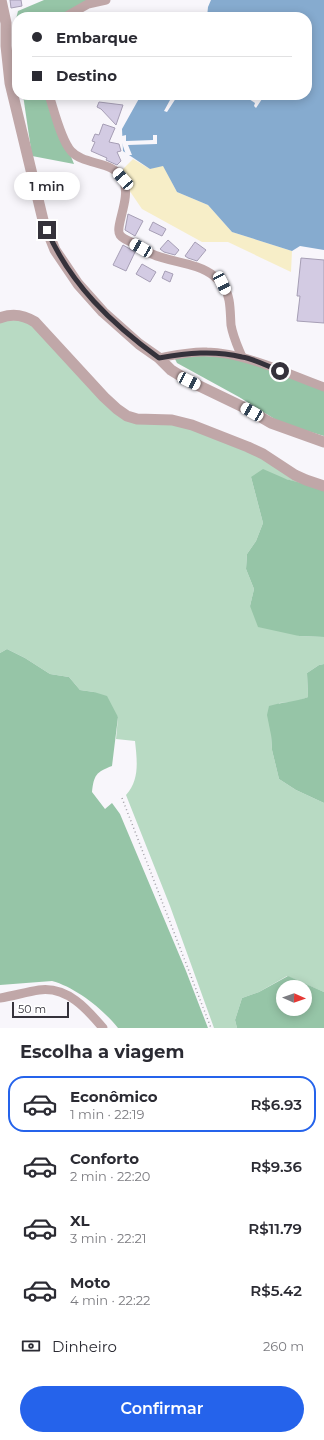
<!DOCTYPE html>
<html lang="pt">
<meta charset="utf-8">
<style>
:root{--surface:#fff;--page:#f2f2f3;--text:#2b2b33;--muted:#7c7c81;--line:#e1e1e2;--accent:#2563eb}
body{margin:0;font-family:Montserrat,sans-serif;background:var(--page);color:var(--text);height:100vh;display:flex;flex-direction:column;font-size:15px;white-space:nowrap}
*{box-sizing:border-box;margin:0}
p{font-size:13px;color:var(--muted)}
.icon{flex:none;width:22px;height:22px;fill:none;stroke:currentColor;stroke-width:2;stroke-linecap:round;stroke-linejoin:round}
.map{position:relative;height:1028px;overflow:hidden}
.details{display:flex;flex-direction:column;background:var(--surface);flex:1}
.details>*{flex:none}
.top-card{position:absolute;left:12px;top:12px;width:300px;height:88px;border-radius:16px;box-shadow:0 2px 10px #0003;display:grid;align-content:center;height:88px;padding:0 20px;background:var(--surface)}
.needle{width:26px;rotate:92deg}
.buttons{position:absolute;left:276px;top:980px;display:grid;gap:8px}
.buttons a{display:grid;place-items:center;width:36px;height:36px;border-radius:50%;background:var(--surface);box-shadow:0 2px 10px #0003;font-size:20px}
.scale{position:absolute;left:12px;bottom:10px;width:57px;box-sizing:border-box;padding-left:4px;border:2px solid #35323b;border-top:0;font-size:11px;line-height:14px;white-space:nowrap;color:#35323b;-webkit-text-stroke:3px #fff;paint-order:stroke}
.end{position:absolute;width:18px;height:18px;margin:-9px;border:5px solid #35323b;background:#fff;box-shadow:0 0 0 2px #fff}
.from{border-radius:50%}
.bubble{position:absolute;height:28px;border-radius:14px;background:var(--surface);box-shadow:0 2px 10px #0003;font-size:13px;font-weight:600;line-height:28px;text-align:center}
.car{position:absolute;width:12px;height:24px;margin:-12px -6px;border-radius:5px;box-shadow:0 0 3px 1px #0007;background:linear-gradient(#fff 24%,#345 0 40%,#fff 0 76%,#345 0 86%,#fff 0)}
.top-card b{display:flex;align-items:center;gap:14px;height:38px;font-size:15px}
.top-card b+b{border-top:1px solid var(--line)}
.top-card i{width:10px;height:10px;background:var(--text)}
ul{padding:0;list-style:none}
li{display:flex;align-items:center;gap:12px;height:56px;margin:0 8px 6px;padding:0 12px;border:2px solid transparent;border-radius:16px}
li div{flex:1}
li b{display:block;font-size:15px}
li em{font-style:normal;font-weight:600}
li.current{border-color:var(--accent)}
li>.icon{width:36px;height:36px;stroke-width:1.5}
h2{padding:0 20px;font-size:18px;line-height:48px}
.pay{display:flex;align-items:center;gap:10px;height:44px;padding:0 20px;font-size:15px}
.pay p{margin-inline-start:auto}
.primary-button{display:flex;gap:8px;margin-top:auto;padding:8px 20px}
.primary-button a{flex:1;height:46px;border-radius:24px;background:var(--accent);color:#fff;font-size:16px;font-weight:600;line-height:46px;text-align:center}
.map>svg:first-child{display:block}
.green{fill:#b8dac3}
.forest{fill:#96c5a7;fill-rule:evenodd}
.sand{fill:#f7eec8}
.water{fill:#86abcf}
.pier{fill:#f8f6fb}
.building{fill:#d3cbe3;stroke:#a69eb5}
.lines{fill:none;stroke-linecap:round;stroke-linejoin:round}
.path{stroke:#a19fa6;stroke-width:1.5;stroke-dasharray:1 3;stroke-linecap:butt}
.minor{stroke:#c0a7a8;stroke-width:9}
.tertiary{stroke:#c0a7a8;stroke-width:11}
.route{stroke:#35323b;stroke-width:5}
</style>
<div class="map">
<svg width="324" height="1028" viewBox="0 0 324 1028">
<rect width="100%" height="100%" fill="#f8f6fb"/>
<!-- green -->
<path class="green" d="M19,320L31,323L120,414L174,422L262,456L308,486L286,479L251,477L263,523L256,541L247,554L246,569L254,589L250,606L299,636L324,637V664L319,665L307,673L308,697L296,702L279,703L271,735L272,750L279,779L296,790L324,803V992L287,976L259,992L242,998L235,1020L237,1028H214L170,906L126,795C140,780 137,760 135,741L116,739L118,717L94,692L80,690L69,677L50,674L25,658L7,649L0,653V321Z"/>
<!-- forest -->
<g class="forest">
<path d="M44,0H92L63,17H17V51L14,27L18,11Z"/>
<path d="M23,95H46L74,164L32,156Z"/>
<path d="M188,355L236,358L324,389V436L281,423L239,397L177,363L175,359Z"/>
<path d="M263,469L286,479L324,489V637L299,636L258,627L250,606L254,589L246,569L247,554L256,541L263,523L251,477Z"/>
<path d="M7,649L25,658L50,674L69,677L80,690L94,692L107,696L118,717L112,766C96,772 94,775 92,792L105,809L112,803L120,814L186,971L208,1028H118C103,1009 75,987 52,981L0,985V653Z"/>
<path d="M324,664V803L296,790L279,779L272,750L271,735L267,715L269,706C282,702 295,702 308,697L307,673L319,665Z"/>
<path d="M288,976L324,992V1028H237L235,1020L242,998L259,992ZM283,987H305V1009H283Z"/>
</g>
<!-- sand -->
<path class="sand" d="M133,159L150,169L163,165L177,192L208,205L232,232L292,251L291,272L228,242H202L142,209L129,190L120,172Z"/>
<!-- water -->
<path class="water" d="M211,0H324V250L300,246L292,251L232,232L208,205L177,192L163,166L150,169L123,151L122,129L141,95H307V17H207L208,7Z"/>
<!-- pier -->
<g class="pier">
<path d="M163,95H178L167,112L164,111L170,100Z"/>
<path d="M243,95H249L256,100L260,97L262,99L256,108L254,106L255,103Z"/>
<path d="M126,135V141L153,140V135H157V144L128,145L132,155H126L122,143V136Z"/>
</g>
<!-- building -->
<g class="building">
<path d="M10,0H21L22,6L11,8Z"/>
<path d="M99,102L123,105L116,125L101,109L97,107Z"/>
<path d="M103,124L115,128L109,142L119,144L121,151L117,152L121,161L117,165L106,160L107,158L91,151L95,142L92,141L95,134L99,135Z"/>
<path d="M128,214L143,221L135,236L125,230Z"/>
<path d="M153,222L166,229L162,236L149,230Z"/>
<path d="M168,240L179,250L175,255L164,252L160,249Z"/>
<path d="M195,242L206,250L197,261L188,258L185,256Z"/>
<path d="M123,245L135,252L126,271L113,265Z"/>
<path d="M301,258L324,260V323L297,321L300,296H297Z"/>
<path d="M142,264L156,272L150,282L136,274Z"/>
<path d="M165,271L173,274L170,282L162,278Z"/>
</g>
<g class="lines">
<!-- path -->
<path class="path" d="M122,798L211,1028"/>
<!-- minor -->
<g class="minor">
<path d="M65,17L88,4L106,0"/>
<path d="M49,95C54,110 61,140 71,151C84,166 114,160 123,180C132,197 114,227 120,235C123,239 129,241 133,243C139,247 145,251 152,254C172,263 196,262 214,276C217,279 221,281 223,284C231,297 230,311 231,325C233,337 238,347 242,357"/>
<path d="M159,358C175,355 191,351 207,352C246,353 288,374 324,387"/>
<path d="M0,998C13,996 26,992 39,990C67,986 87,1009 103,1028"/>
</g>
<!-- tertiary -->
<g class="tertiary">
<path d="M1,0L6,23V46L10,83L43,220L55,250L78,284L103,312L139,344L159,358L171,370L189,381L243,407L271,423L324,442"/>
<path d="M0,318C12,313 24,315 35,322L104,397L117,409L127,416L137,419L172,420L192,425L248,447L263,454L295,475L306,480L324,486"/>
</g>
</g>
<g class="lines">
<!-- route -->
<path class="route" d="M47,230C70,284 112,324 159,358C187,353 214,350 242,357C255,359 267,366 280,371"/>
</g>
</svg>
<div class="buttons">
<a><svg class="needle" viewBox="-14 -14 28 28"><path d="M0-13l5 13h-10z" fill="#e53935"/><path d="M0 13l5-13h-10z" fill="#7c7c81"/></svg></a>
</div>
<div class="scale">50 m</div>
<i class="end from" style="left:280px;top:371px"></i>
<i class="end" style="left:47px;top:230px"></i>
<div class="bubble" style="left:14px;top:172px;width:66px">1 min</div>
<i class="car" style="left:123px;top:179px;rotate:319deg"></i>
<i class="car" style="left:141px;top:248px;rotate:300deg"></i>
<i class="car" style="left:222px;top:283px;rotate:153deg"></i>
<i class="car" style="left:189px;top:381px;rotate:116deg"></i>
<i class="car" style="left:252px;top:412px;rotate:300deg"></i>
<div class="top-card">
<b><i class="from"></i>Embarque</b>
<b><i></i>Destino</b>
</div>
</div>
<section class="details">
<h2>Escolha a viagem</h2>
<ul>
<li class="current"><svg class="icon" aria-label="car" viewBox="0 0 24 24"><path d="M5 17H2v-5l4-1 3-4h7l3 4 3 1v5h-3M9 17h6M6 11h13"/><circle cx="7" cy="17" r="2"/><circle cx="17" cy="17" r="2"/></svg><div><b>Econômico</b><p>1 min · 22:19</p></div><em>R$6.93</em></li>
<li><svg class="icon" aria-label="car" viewBox="0 0 24 24"><path d="M5 17H2v-5l4-1 3-4h7l3 4 3 1v5h-3M9 17h6M6 11h13"/><circle cx="7" cy="17" r="2"/><circle cx="17" cy="17" r="2"/></svg><div><b>Conforto</b><p>2 min · 22:20</p></div><em>R$9.36</em></li>
<li><svg class="icon" aria-label="car" viewBox="0 0 24 24"><path d="M5 17H2v-5l4-1 3-4h7l3 4 3 1v5h-3M9 17h6M6 11h13"/><circle cx="7" cy="17" r="2"/><circle cx="17" cy="17" r="2"/></svg><div><b>XL</b><p>3 min · 22:21</p></div><em>R$11.79</em></li>
<li><svg class="icon" aria-label="car" viewBox="0 0 24 24"><path d="M5 17H2v-5l4-1 3-4h7l3 4 3 1v5h-3M9 17h6M6 11h13"/><circle cx="7" cy="17" r="2"/><circle cx="17" cy="17" r="2"/></svg><div><b>Moto</b><p>4 min · 22:22</p></div><em>R$5.42</em></li>
</ul>
<div class="pay"><svg class="icon" aria-label="cash" viewBox="0 0 24 24"><path d="M3 7h18v10H3z"/><circle cx="12" cy="12" r="2"/></svg>Dinheiro<p>260 m</p></div>
<div class="primary-button"><a>Confirmar</a></div>
</section>
